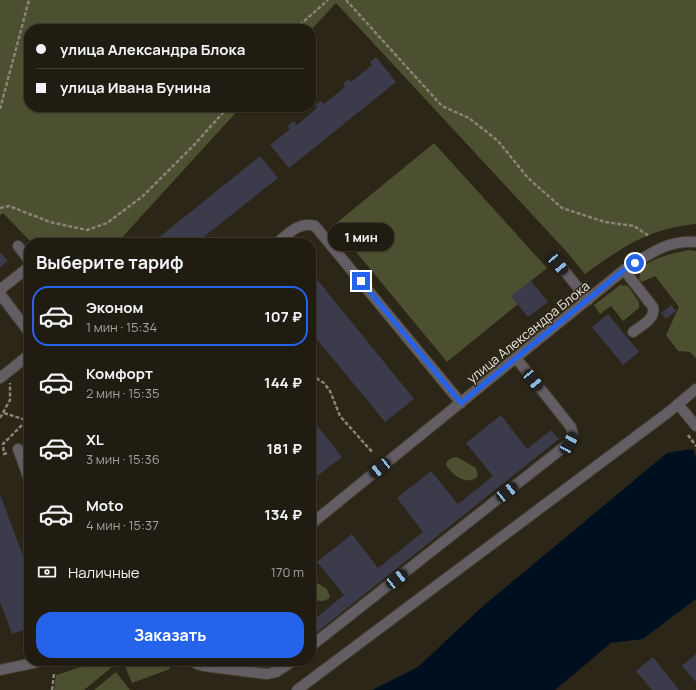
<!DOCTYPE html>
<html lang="ru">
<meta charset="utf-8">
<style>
:root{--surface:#201c11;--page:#2d291f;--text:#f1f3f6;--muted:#a2a19f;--line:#3d3a31;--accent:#2563eb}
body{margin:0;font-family:Manrope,sans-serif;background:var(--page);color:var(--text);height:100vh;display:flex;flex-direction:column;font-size:15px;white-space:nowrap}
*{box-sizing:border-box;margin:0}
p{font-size:13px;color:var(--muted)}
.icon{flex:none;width:22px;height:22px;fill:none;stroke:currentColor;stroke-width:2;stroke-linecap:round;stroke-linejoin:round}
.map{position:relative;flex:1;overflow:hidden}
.side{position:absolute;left:24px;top:238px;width:292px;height:428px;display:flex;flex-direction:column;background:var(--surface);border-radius:16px;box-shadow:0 1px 3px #0004,0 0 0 1px var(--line)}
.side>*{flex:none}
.top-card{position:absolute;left:24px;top:24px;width:292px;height:88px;border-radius:16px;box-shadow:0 1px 3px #0004,0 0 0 1px var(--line);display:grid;align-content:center;height:88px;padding:0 12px;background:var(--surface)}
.end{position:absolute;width:18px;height:18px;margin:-9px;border:5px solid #2563eb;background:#fff;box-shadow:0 0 0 2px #fff}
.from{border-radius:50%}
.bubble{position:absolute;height:28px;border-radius:14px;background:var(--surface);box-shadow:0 1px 3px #0004,0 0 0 1px var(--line);font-size:13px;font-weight:700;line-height:28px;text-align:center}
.car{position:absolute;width:12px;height:24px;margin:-12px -6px;border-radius:5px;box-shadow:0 0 3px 1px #0007;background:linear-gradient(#222 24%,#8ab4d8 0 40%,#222 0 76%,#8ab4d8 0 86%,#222 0)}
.top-card b{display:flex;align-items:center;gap:14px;height:38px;font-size:15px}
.top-card b+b{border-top:1px solid var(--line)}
.top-card i{width:10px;height:10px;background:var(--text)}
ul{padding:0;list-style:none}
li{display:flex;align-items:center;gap:12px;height:60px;margin:0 8px 6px;padding:0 4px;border:2px solid transparent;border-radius:16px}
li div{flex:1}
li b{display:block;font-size:15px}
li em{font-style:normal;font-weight:700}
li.on{border-color:var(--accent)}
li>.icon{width:36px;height:36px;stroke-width:1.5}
h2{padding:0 12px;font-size:18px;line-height:48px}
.pay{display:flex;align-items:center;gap:10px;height:44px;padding:0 12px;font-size:15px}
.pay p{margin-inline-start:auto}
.cta{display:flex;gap:8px;margin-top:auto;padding:8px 12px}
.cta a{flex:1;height:46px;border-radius:16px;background:var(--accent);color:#fff;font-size:16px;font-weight:700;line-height:46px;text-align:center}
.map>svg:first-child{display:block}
.green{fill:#4c4f30}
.water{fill:#000f20}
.building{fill:#3b3b4b}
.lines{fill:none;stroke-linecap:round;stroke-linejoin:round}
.minor-casing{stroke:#464133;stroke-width:12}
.path{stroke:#898478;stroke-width:2.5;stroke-dasharray:4 2;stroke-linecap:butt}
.minor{stroke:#635e64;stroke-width:10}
.route{stroke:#2563eb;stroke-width:5}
.labels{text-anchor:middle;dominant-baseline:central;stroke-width:3;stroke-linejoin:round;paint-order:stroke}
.street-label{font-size:13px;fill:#eae6dd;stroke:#2b2617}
</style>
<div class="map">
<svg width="696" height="690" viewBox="0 0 696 690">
<rect width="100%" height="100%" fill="#2b2617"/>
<!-- green -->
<g class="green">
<path d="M0,0H696V224C647,229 623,247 585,274L566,251L336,3L311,30L29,29V107H241L117,243L29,240L3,213L0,215Z"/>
<path d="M434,143L547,268L512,296L518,304L447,362L334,225Z"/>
<path d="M688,250L696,251V358L690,352L678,351L666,335L679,307L655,276L642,282L639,279L641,268C655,257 671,254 688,250Z"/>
<path d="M620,285L628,286L639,302V308L623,321L611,306L600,314L594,305Z"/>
<path d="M457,457L476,468L478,476C468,487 452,475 446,465C447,459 451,458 457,457Z"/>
<path d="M311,579L327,589L330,597C324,603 319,601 311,599Z"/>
<path d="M99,661H117V663L84,690H54L56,675Z"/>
<path d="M123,661H167L170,669L132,683Z"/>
<path d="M116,672L130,690H94Z"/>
</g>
<!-- water -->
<path class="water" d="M693,449L696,457V599L643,639L611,643L555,690H372L418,667L482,607L667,453Z"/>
<!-- building -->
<g class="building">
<path d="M376,57L396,82L289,168L270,145L290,129L287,126L294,121L297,125L317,108L315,105L321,101L324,104L345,87L343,84L349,79L351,82L372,65L370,62Z"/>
<path d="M260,156L278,178L196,243H152Z"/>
<path d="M1,253L8,261L0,267V254Z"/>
<path d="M311,272L414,399L385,422L311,332Z"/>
<path d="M531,281L548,302L528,317L511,296Z"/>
<path d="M671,305L676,311L666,319L661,313Z"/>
<path d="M608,314L639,352L623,365L592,327Z"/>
<path d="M501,415L527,449L551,430L559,439L311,637V622L344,595L317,562L352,534L378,568L423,532L397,498L431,471L458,504L493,476L466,443Z"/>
<path d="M311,418L342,457L312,480L311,479Z"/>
<path d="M0,494L29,572V628L12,634L0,602Z"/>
<path d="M696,654V682L682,666Z"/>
<path d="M653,657L679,690H652L636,671Z"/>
</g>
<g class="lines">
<defs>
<g id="minor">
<path d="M277,243C288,234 299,221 315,226L461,403"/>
<path d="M18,246L29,260"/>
<path d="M558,263L588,300"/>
<path d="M624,270L653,307C656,319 641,326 633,332"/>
<path d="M0,293L2,288L29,267"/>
<path d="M0,294L29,332"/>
<path d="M0,378L29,355"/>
<path d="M678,404L696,426"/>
<path d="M18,449L29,479"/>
<path d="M311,524L624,270C649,255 665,240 696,242"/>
<path d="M311,646L569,443L573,435L571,427L516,358"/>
<path d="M193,661L197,664L204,666L267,674L276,672L293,661"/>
<path d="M0,670L43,661"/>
<path d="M297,690L670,411L696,389"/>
</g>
</defs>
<!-- minor casing -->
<use href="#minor" class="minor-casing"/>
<!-- path -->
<g class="path">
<path d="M346,0L442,106L469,118L498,141L528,178L562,208L605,222L634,226L649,236"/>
<path d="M295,29L328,0"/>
<path d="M0,109L29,0"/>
<path d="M0,208L9,206L50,222L87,230L107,223L143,196L195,144L228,107"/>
<path d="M311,375L324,383L330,391L340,416L373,453"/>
<path d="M4,413L26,420"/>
<path d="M0,418L10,400V383"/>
<path d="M688,435L696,446"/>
<path d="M7,453L4,454L3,444L29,418"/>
<path d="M52,690L54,674"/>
</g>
<!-- minor -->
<use href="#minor" class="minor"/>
</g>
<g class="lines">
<!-- route -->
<path class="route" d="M361,281L461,403L624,270L635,263"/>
</g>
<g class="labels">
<!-- street labels -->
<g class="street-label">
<text transform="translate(528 332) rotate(-39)">улица Александра Блока</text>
</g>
</g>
</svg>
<i class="end from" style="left:635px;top:263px"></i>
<i class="end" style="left:361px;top:281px"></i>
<div class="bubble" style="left:328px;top:223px;width:66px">1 мин</div>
<i class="car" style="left:558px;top:264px;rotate:140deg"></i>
<i class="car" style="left:533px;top:380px;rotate:141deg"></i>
<i class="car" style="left:569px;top:443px;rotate:29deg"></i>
<i class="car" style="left:380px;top:468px;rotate:231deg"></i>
<i class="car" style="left:507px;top:492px;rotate:52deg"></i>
<i class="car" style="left:397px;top:579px;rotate:52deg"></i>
<div class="top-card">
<b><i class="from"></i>улица Александра Блока</b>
<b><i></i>улица Ивана Бунина</b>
</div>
<section class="side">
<h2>Выберите тариф</h2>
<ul>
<li class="on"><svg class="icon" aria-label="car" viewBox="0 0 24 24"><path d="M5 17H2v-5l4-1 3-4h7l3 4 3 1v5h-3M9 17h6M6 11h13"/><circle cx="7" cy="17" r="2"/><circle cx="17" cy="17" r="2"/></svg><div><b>Эконом</b><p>1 мин · 15:34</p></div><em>107 ₽</em></li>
<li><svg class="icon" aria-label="car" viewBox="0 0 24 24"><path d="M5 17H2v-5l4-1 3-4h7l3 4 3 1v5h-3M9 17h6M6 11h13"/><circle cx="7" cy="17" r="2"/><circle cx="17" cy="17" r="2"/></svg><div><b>Комфорт</b><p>2 мин · 15:35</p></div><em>144 ₽</em></li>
<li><svg class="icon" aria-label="car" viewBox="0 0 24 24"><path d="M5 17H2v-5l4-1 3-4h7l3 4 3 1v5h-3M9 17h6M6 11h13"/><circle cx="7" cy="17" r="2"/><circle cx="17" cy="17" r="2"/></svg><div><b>XL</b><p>3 мин · 15:36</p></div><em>181 ₽</em></li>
<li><svg class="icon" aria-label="car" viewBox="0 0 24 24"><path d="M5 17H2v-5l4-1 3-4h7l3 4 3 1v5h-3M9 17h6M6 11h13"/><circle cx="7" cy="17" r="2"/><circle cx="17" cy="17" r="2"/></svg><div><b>Moto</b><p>4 мин · 15:37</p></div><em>134 ₽</em></li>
</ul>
<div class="pay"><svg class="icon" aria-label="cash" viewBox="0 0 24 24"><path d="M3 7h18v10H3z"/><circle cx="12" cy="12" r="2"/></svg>Наличные<p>170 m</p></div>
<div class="cta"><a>Заказать</a></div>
</section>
</div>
